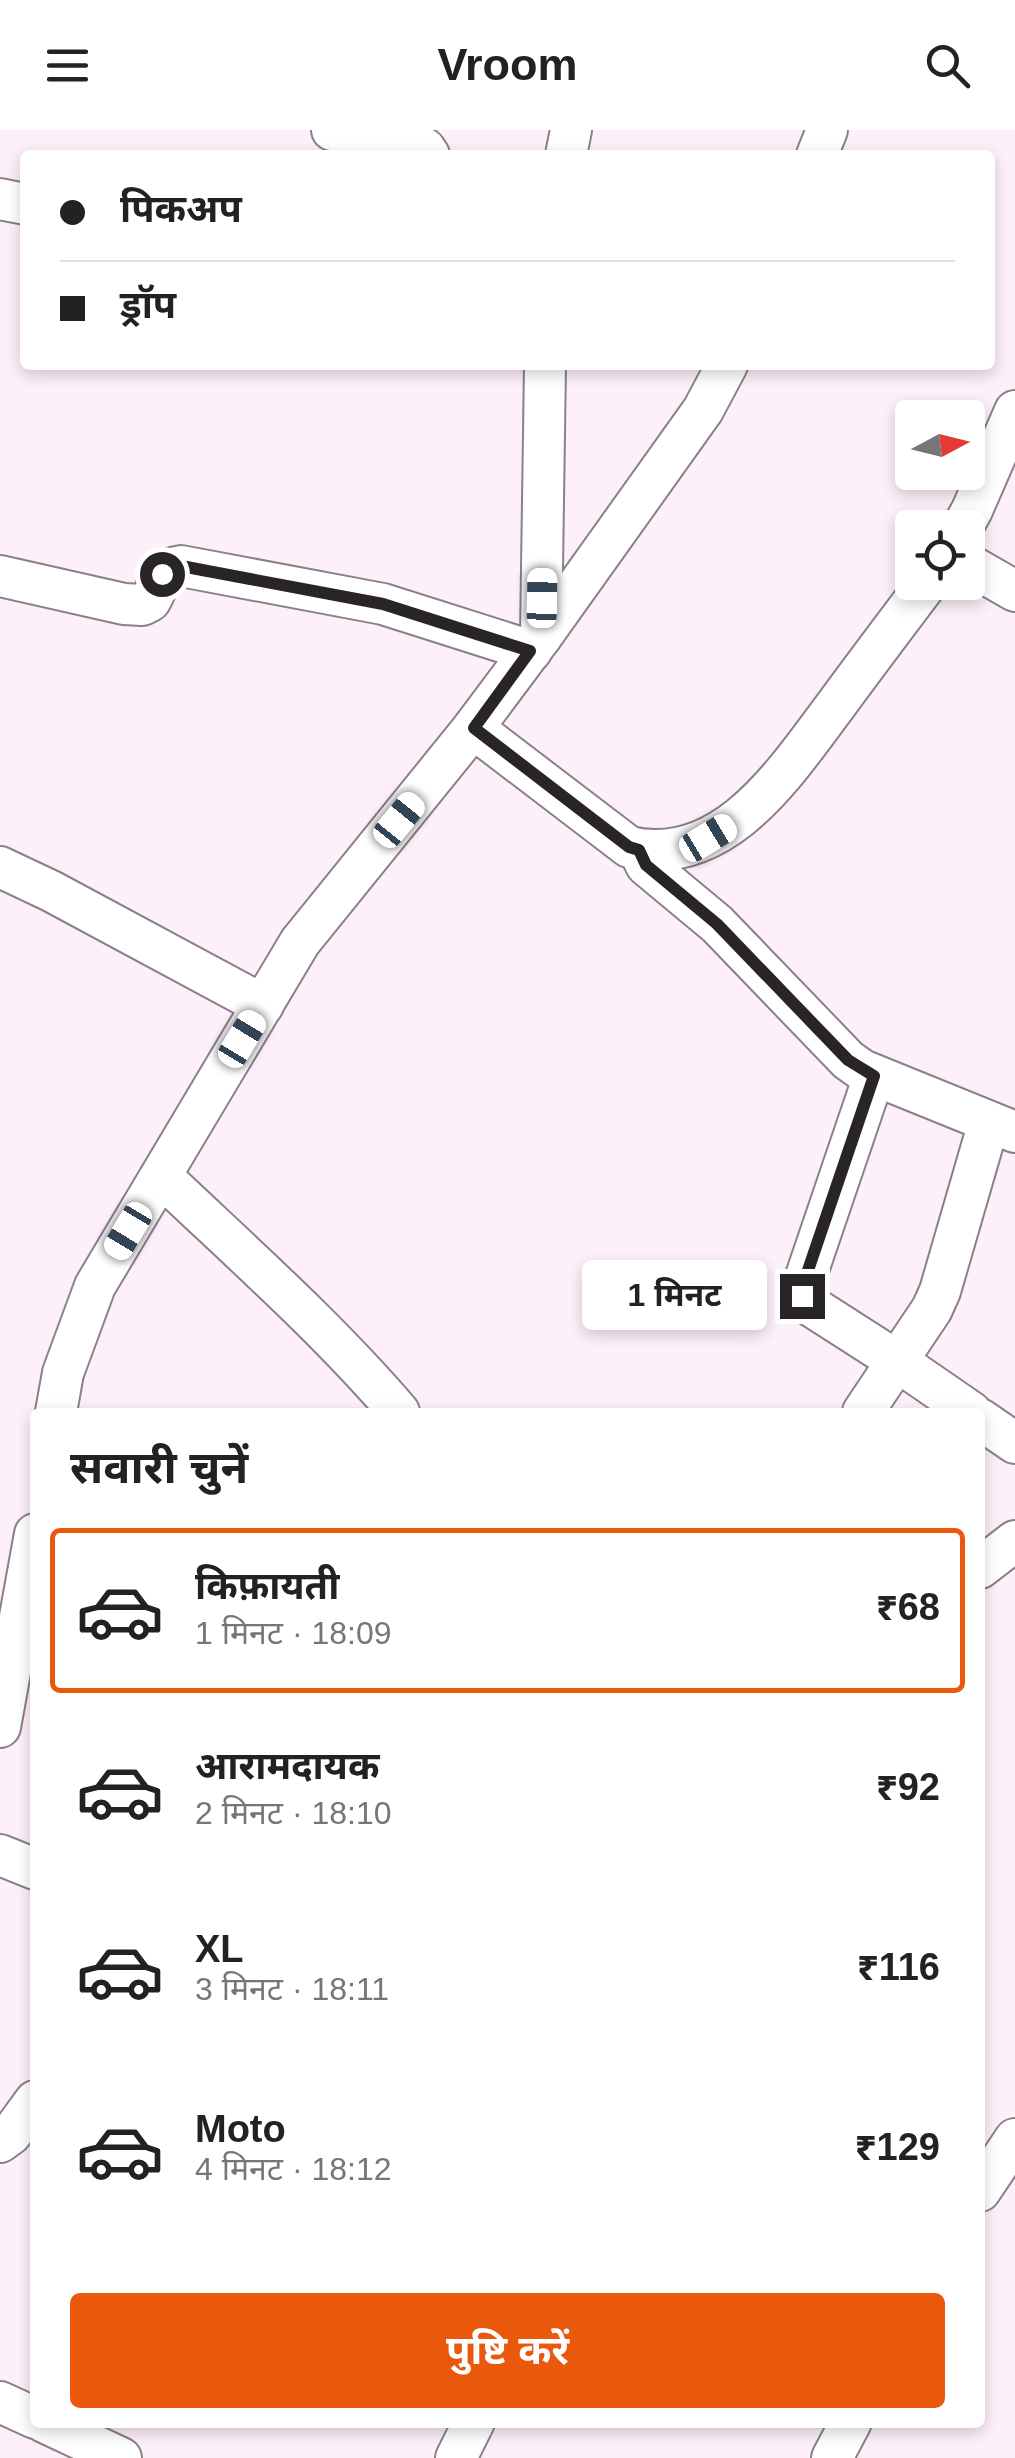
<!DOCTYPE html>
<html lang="hi">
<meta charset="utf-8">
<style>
:root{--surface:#fff;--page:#f6f6f6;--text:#222;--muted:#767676;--line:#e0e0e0;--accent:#ea580c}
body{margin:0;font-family:Helvetica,"Noto Sans Devanagari",sans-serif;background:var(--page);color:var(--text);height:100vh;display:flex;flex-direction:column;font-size:38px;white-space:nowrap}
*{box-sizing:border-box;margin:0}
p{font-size:32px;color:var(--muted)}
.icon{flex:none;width:55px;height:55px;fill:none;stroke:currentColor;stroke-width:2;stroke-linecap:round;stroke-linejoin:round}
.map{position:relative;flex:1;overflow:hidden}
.side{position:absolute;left:30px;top:1278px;width:955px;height:1020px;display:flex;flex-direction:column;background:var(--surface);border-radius:10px;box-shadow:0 5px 15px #0003}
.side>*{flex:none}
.guide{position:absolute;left:20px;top:20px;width:975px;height:220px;border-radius:10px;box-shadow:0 5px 15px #0003;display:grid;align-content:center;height:220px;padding:0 40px;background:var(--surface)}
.needle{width:65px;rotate:83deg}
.fabs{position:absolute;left:895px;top:270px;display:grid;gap:20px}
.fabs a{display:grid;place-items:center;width:90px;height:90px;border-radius:10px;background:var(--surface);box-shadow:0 5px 15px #0003;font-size:50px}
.end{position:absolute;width:45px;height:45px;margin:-22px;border:12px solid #292427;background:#fff;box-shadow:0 0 0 5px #fff}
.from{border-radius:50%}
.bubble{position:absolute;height:70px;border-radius:10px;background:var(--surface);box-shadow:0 5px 15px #0003;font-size:32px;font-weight:700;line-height:70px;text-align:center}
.car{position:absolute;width:30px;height:60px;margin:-30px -15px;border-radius:12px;box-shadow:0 0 8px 2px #0007;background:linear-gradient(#fff 24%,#345 0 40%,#fff 0 76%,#345 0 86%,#fff 0)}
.guide b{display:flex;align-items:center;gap:35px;height:95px;font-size:38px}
.guide b+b{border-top:2px solid var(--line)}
.guide i{width:25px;height:25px;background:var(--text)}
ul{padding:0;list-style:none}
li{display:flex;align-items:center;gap:30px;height:165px;margin:0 20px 15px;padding:0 20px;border:5px solid transparent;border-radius:10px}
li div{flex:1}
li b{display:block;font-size:38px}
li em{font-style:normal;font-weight:700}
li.on{border-color:var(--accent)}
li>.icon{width:90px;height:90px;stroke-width:1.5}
h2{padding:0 40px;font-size:45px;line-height:120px}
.button{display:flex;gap:20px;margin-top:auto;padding:20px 40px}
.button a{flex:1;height:115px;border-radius:10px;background:var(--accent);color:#fff;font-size:40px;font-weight:700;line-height:115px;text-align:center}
header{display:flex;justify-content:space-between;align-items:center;height:130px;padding:0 40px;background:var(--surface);font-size:45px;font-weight:700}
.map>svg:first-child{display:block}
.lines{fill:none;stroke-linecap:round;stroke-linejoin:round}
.minor-casing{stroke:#8c8088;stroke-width:44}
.minor{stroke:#fff;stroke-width:40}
.route{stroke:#292427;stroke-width:12}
</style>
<header><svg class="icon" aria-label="menu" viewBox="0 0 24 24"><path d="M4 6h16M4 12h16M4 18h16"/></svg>Vroom<svg class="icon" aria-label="search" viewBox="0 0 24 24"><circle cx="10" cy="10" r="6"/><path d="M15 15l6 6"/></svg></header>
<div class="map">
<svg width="1015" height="2328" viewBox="0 0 1015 2328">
<rect width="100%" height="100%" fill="#fef0fa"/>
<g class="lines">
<defs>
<g id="minor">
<path d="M332,0L376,10L416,13L425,19L429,25"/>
<path d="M566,25L571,0"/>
<path d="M817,25L827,0"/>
<path d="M0,69L25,74"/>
<path d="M962,398L972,380L1015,281"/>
<path d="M968,434L1015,461"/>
<path d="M0,446L124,474L142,475L150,471C161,453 157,439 181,436L383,474L531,521"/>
<path d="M541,507L545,235"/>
<path d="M473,598L629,717C725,739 786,641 836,575C866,534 897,493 928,452"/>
<path d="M639,720L646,735L717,794L848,930L862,940L1015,1002"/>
<path d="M0,737L51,761L263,875"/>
<path d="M874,946L802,1158L803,1166L808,1174L897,1231L971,1282"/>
<path d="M161,1046C242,1123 326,1197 399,1282"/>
<path d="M56,1282L63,1243L95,1156L300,812L473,598L541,507L703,280L727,235"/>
<path d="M863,1282L932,1179L940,1161L989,992"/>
<path d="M980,1289L1015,1313"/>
<path d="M980,1438L1015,1411"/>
<path d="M0,1597L35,1404"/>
<path d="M0,1725L35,1739"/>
<path d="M0,2012L11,2004L35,1971"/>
<path d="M980,2061L1015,2009"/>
<path d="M0,2272L35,2288"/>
<path d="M44,2292L121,2328"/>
<path d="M456,2328L474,2292"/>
<path d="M832,2328L851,2292"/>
</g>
</defs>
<!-- minor casing -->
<use href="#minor" class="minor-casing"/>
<!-- minor -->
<use href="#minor" class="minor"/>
</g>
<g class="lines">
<!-- route -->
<path class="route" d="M162,444L169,437L181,436L383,474L530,521L474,598L629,717L639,720L646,735L717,794L848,930L874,946L802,1158V1166"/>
</g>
</svg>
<div class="fabs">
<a><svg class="needle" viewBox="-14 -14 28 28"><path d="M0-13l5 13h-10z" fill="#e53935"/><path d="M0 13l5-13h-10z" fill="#767676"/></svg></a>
<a><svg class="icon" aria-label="locate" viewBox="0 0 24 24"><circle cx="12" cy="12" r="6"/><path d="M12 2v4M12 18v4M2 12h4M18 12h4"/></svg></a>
</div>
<i class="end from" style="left:162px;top:444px"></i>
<i class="end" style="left:802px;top:1166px"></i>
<div class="bubble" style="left:582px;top:1130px;width:185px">1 मिनट</div>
<i class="car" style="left:542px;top:468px;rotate:1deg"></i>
<i class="car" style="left:399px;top:690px;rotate:39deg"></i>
<i class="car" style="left:708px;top:708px;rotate:59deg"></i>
<i class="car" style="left:242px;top:909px;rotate:31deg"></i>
<i class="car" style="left:128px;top:1101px;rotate:211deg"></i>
<div class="guide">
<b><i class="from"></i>पिकअप</b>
<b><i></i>ड्रॉप</b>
</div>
<section class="side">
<h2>सवारी चुनें</h2>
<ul>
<li class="on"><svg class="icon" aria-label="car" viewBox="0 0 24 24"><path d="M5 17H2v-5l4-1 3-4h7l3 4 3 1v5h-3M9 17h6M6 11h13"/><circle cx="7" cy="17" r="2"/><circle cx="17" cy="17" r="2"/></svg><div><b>किफ़ायती</b><p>1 मिनट · 18:09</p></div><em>₹68</em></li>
<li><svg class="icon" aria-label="car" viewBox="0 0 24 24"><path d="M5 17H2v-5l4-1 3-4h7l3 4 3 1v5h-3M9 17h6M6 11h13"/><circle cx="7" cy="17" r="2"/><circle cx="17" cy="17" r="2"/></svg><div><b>आरामदायक</b><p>2 मिनट · 18:10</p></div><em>₹92</em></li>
<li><svg class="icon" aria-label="car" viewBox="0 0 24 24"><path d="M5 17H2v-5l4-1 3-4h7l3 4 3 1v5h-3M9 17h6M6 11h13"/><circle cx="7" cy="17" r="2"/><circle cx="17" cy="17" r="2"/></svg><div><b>XL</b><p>3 मिनट · 18:11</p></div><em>₹116</em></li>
<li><svg class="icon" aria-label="car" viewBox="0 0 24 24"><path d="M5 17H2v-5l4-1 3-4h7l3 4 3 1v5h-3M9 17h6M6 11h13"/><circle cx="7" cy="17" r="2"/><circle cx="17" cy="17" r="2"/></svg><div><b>Moto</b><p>4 मिनट · 18:12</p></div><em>₹129</em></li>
</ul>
<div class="button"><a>पुष्टि करें</a></div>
</section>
</div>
